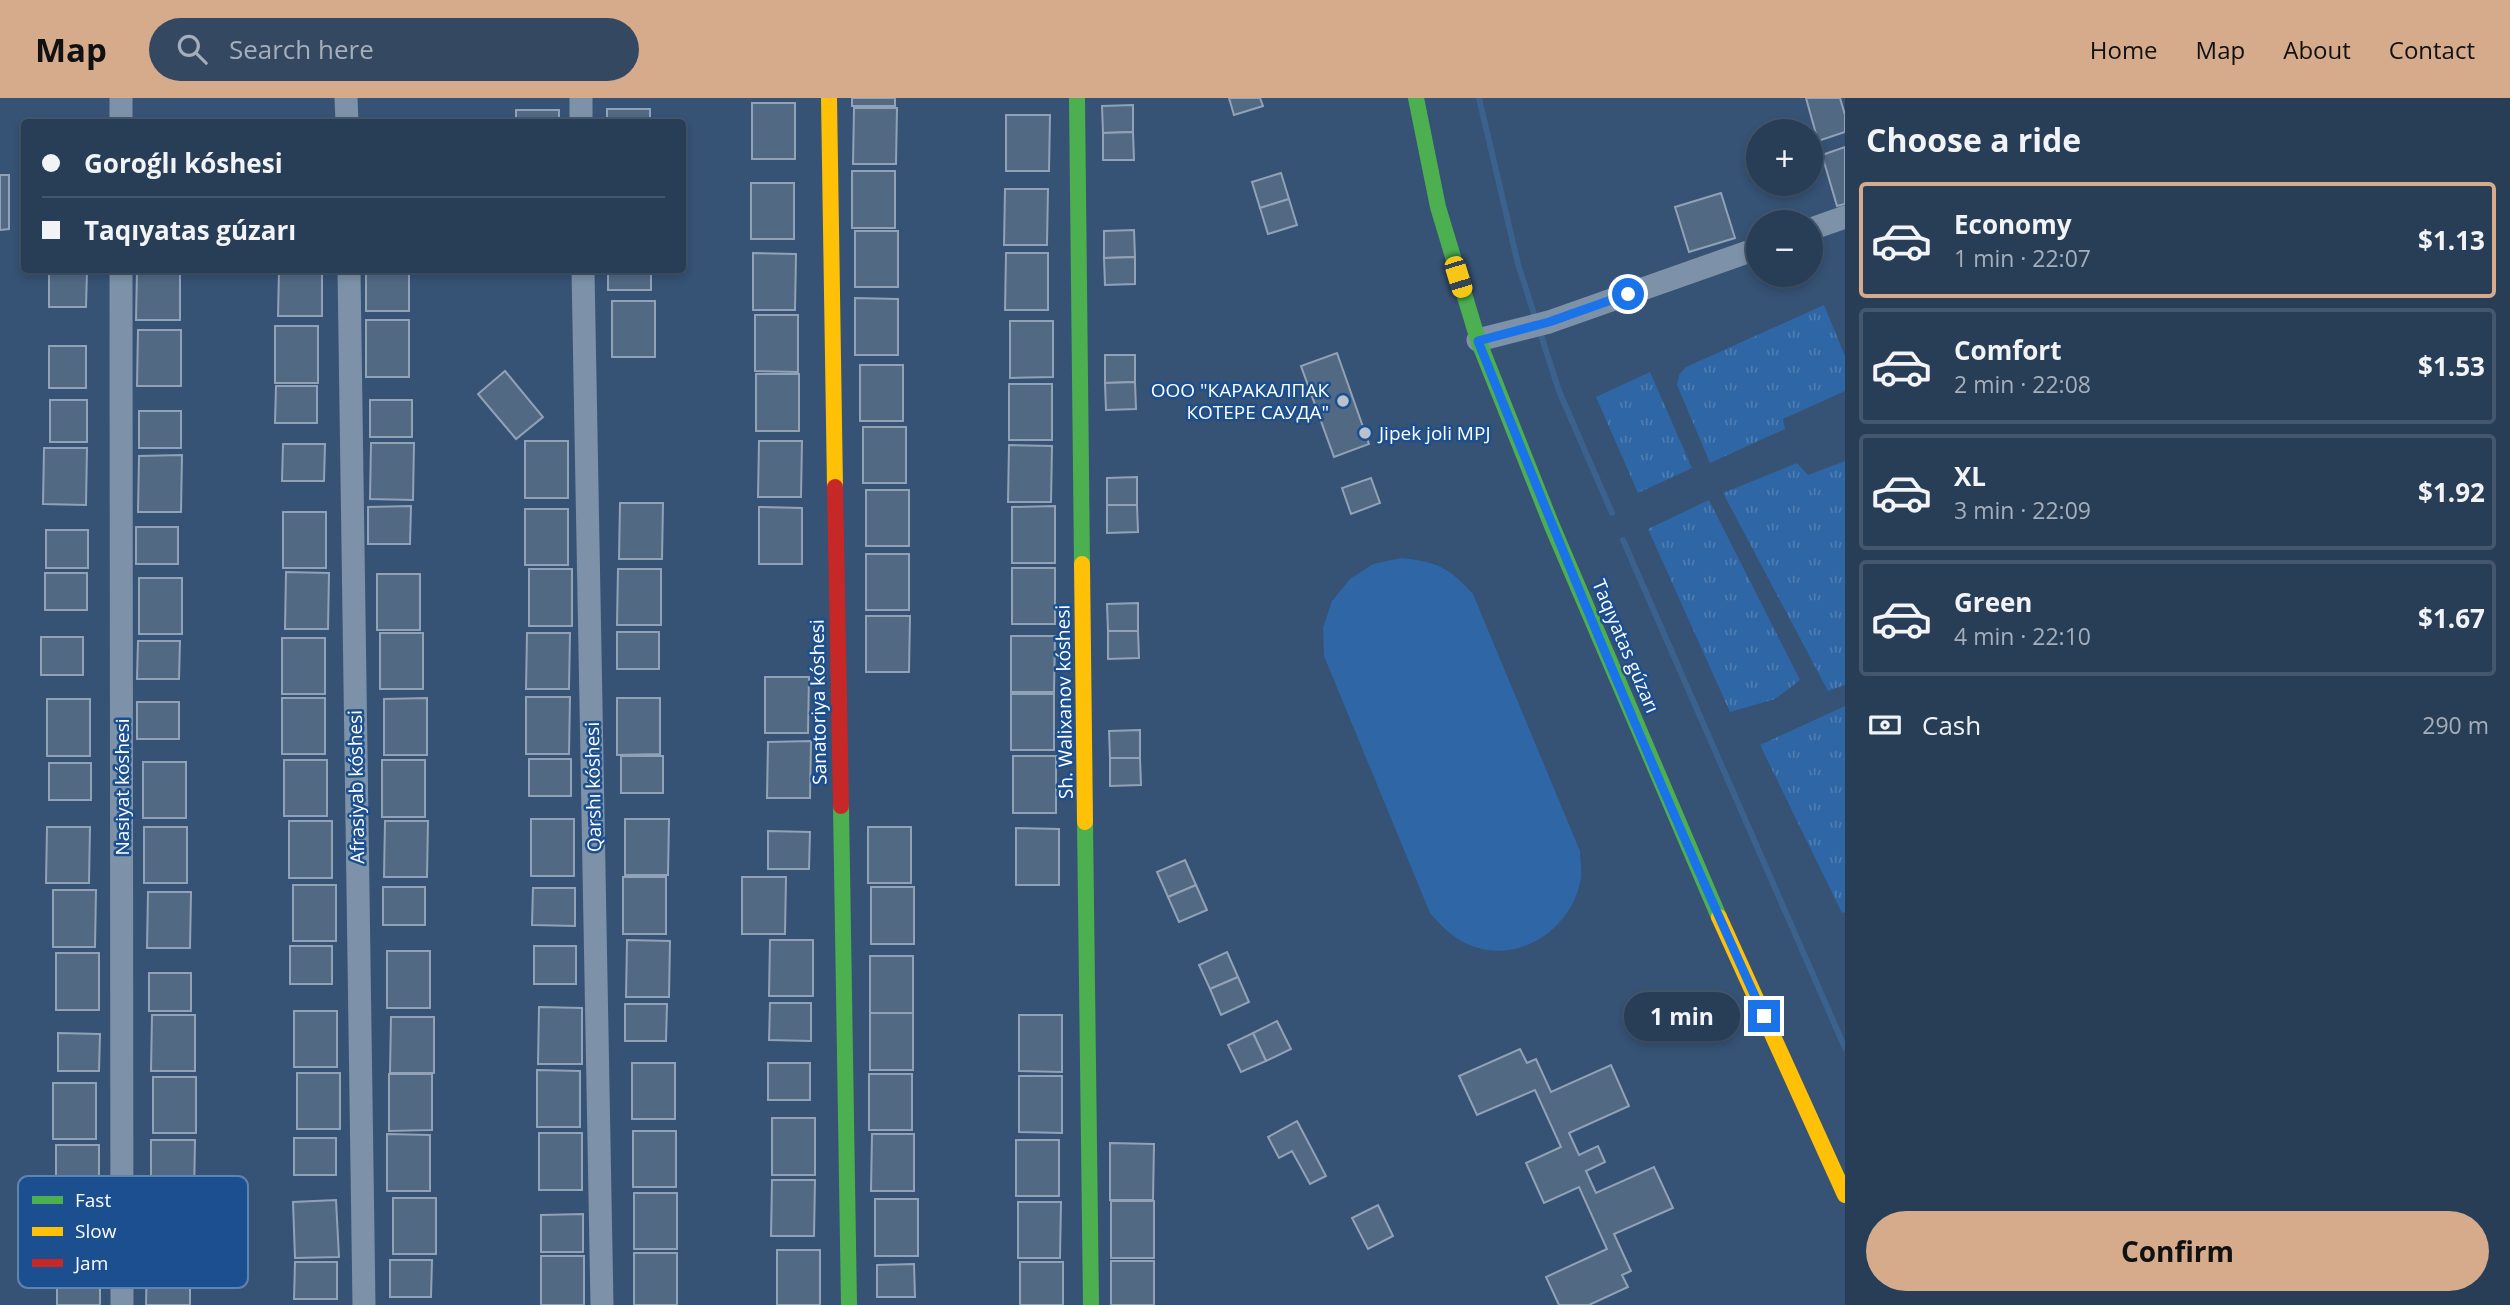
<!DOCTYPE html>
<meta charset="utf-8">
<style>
:root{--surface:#283e57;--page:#344961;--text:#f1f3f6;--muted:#a5aeba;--line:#44576d;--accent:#d6ab8b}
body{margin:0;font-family:"Open Sans",sans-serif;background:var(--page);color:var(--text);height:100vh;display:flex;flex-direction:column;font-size:26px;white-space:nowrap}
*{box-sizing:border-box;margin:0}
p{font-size:23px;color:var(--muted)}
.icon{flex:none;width:38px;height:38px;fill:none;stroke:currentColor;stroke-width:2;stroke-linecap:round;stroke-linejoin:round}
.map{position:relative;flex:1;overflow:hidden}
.drawer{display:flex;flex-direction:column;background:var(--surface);width:665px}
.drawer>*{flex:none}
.hud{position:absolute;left:21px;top:21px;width:665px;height:154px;border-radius:7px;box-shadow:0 4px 10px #0003,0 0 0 2px var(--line);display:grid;align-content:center;height:154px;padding:0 21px;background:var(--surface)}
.tools{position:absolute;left:1746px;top:21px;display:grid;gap:14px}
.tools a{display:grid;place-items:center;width:77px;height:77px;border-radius:50%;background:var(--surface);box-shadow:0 4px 10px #0003,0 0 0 2px var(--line);font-size:35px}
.end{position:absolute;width:32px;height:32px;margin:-16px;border:9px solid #1a73e8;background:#fff;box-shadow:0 0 0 4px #fff}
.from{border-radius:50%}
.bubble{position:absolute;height:49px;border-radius:24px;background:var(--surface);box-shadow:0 4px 10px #0003,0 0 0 2px var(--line);font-size:23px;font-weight:700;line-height:49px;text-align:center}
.car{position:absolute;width:21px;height:42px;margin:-21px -10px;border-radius:9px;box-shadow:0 0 5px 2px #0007;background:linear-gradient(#f5c518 24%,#345 0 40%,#f5c518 0 76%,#345 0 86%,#f5c518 0)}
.hud b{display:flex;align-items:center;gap:24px;height:66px;font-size:26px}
.hud b+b{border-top:2px solid var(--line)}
.hud i{width:18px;height:18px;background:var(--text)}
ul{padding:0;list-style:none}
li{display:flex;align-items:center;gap:21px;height:116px;margin:0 14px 10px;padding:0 7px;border:4px solid var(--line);border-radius:7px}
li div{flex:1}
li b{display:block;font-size:26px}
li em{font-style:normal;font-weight:700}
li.selected{border-color:var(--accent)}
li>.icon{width:63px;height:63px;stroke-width:1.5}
h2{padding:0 21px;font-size:32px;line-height:84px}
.pay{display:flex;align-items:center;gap:18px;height:77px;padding:0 21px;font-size:26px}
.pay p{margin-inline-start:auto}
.button{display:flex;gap:14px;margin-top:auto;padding:14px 21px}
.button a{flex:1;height:80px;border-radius:42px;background:var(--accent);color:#111;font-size:28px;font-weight:700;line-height:80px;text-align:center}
header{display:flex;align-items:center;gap:42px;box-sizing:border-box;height:98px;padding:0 35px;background:var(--accent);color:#111}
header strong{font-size:33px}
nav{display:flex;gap:38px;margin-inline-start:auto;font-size:24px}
.search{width:490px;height:63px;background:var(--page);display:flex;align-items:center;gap:18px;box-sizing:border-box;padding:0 24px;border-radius:38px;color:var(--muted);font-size:26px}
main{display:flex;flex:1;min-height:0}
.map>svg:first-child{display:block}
.grass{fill:url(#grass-tufts)}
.pitch{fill:#2f66a5}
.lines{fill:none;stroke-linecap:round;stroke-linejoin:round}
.stream{stroke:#3b618d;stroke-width:6}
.building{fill:#526984;stroke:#92a2b6;stroke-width:2}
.street{stroke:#7d92a8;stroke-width:23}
.fast{stroke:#4caf50;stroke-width:16}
.slow{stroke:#ffc107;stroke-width:16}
.jam{stroke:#c62828;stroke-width:16}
.route{stroke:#1a73e8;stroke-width:9}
.poi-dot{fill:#b9c2ce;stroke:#1b4f8f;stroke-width:2.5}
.labels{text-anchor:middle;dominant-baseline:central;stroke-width:5;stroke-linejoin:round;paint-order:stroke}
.poi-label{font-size:19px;fill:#fff;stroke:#1b4f8f;text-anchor:end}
.street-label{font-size:19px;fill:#fff;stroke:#1b4f8f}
.key{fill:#1b4f8f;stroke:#5f84b1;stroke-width:2}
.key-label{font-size:19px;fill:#fff}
</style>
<header>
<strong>Map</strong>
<div class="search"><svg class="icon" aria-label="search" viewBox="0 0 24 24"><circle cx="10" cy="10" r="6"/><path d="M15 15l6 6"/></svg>Search here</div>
<nav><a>Home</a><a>Map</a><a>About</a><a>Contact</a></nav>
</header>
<main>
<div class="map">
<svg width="1845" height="1207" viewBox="0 0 1845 1207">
<defs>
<pattern id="grass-tufts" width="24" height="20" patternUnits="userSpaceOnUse" patternTransform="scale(1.75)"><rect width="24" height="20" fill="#2f66a5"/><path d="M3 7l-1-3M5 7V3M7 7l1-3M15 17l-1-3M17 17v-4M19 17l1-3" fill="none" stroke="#4e7db2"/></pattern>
</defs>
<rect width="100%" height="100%" fill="#365274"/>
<!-- grass -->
<g class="grass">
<path d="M1824,207L1845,258V293L1783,321L1785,331L1710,365L1677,287L1679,277L1686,269Z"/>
<path d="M1650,274L1692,370L1638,395L1596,299Z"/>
<path d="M1845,363V587L1828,593L1723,395L1797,365L1808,377Z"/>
<path d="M1709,402L1800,582L1775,601L1730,614L1648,431Z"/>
<path d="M1845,608V814L1842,815L1760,647Z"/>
</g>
<!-- pitch -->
<path class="pitch" d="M1401,460C1438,464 1448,469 1473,496L1580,753C1580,762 1582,771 1581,780C1573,831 1517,869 1467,846C1452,839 1441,828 1430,815L1324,558L1323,530L1332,503L1350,481L1373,466Z"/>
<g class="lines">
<!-- stream -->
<g class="stream">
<path d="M1479,0L1518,166L1534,216"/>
<path d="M1541,237L1559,293L1612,415"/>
<path d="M1623,442L1845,950"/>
</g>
</g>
<!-- building -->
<g class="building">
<rect x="852" y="0" width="43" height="8"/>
<path d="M1229,0H1260L1263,8L1234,17Z"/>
<path d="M1806,0H1840L1845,17V34L1818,43Z"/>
<rect x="752" y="5" width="43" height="56"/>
<path d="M1133,7V34L1103,35L1102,8Z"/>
<path d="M854,10H897L896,66H853Z"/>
<rect x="607" y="11" width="43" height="13"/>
<rect x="516" y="12" width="43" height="12"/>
<path d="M1006,17H1050L1049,73H1006Z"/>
<path d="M1133,34L1134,62H1103V35Z"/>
<path d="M1845,49V106L1837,108L1822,57Z"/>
<rect x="852" y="73" width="43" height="57"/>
<path d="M1281,75L1289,101L1260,110L1252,84Z"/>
<path d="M0,77H9V131L0,132Z"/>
<rect x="751" y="85" width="43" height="56"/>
<path d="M1005,91H1048L1047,147H1004Z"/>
<path d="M1721,95L1735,140L1689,154L1675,109Z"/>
<path d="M1289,101L1297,127L1268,136L1260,110Z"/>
<path d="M1134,132L1135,159L1104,160V133Z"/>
<rect x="855" y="133" width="43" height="56"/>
<path d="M753,155L796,156L795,212H753Z"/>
<path d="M1006,155H1048V212H1005Z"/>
<path d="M1135,159V186L1105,187L1104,160Z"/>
<path d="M49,172H87L86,209H49Z"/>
<path d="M137,172H180V222H136Z"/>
<path d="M279,172H322V218H278Z"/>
<rect x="366" y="172" width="43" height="41"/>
<rect x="608" y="172" width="43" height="20"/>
<path d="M855,200L898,201V257H855Z"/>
<rect x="612" y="203" width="43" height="56"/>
<path d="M755,217H798V274L755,273Z"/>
<rect x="366" y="222" width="43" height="57"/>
<path d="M1010,223H1053V279L1010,280Z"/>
<rect x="275" y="228" width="43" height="57"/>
<path d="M138,232H181V288H137Z"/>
<rect x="49" y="248" width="37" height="42"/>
<path d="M1337,255L1369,346L1334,359L1301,268Z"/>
<path d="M1105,257H1135V284L1105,285Z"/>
<rect x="860" y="267" width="43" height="56"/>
<path d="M505,273L543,319L516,341L478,296Z"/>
<rect x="756" y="276" width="43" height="57"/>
<path d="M1135,284L1136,311L1106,312L1105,285Z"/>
<rect x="1009" y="286" width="43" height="56"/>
<path d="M276,288H317V325H275Z"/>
<rect x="50" y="302" width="37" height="42"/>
<rect x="370" y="302" width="42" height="37"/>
<rect x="139" y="313" width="42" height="37"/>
<rect x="863" y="329" width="43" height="56"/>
<rect x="525" y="343" width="43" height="57"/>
<path d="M759,343H802L801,399H758Z"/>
<path d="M371,345H414L413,402L370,401Z"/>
<path d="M283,346H325L324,383H282Z"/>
<path d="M1009,347L1052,348L1051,404H1008Z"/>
<path d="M44,350H87L86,407L43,406Z"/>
<path d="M182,357L181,414H138L139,358Z"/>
<path d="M1137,379V407H1107V380Z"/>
<path d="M1371,380L1380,405L1351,416L1342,390Z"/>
<rect x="866" y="392" width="43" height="56"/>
<path d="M620,405H663L662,461H619Z"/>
<path d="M1107,407H1137L1138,434L1107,435Z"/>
<path d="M411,408L410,446H368V409Z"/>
<path d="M1055,408V465H1012V409Z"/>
<path d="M759,409L802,410V466H759Z"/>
<rect x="525" y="411" width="43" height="56"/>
<rect x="283" y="414" width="43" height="56"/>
<rect x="136" y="429" width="42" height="37"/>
<rect x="46" y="432" width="42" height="38"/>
<rect x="866" y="456" width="43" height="56"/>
<rect x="1012" y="470" width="43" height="56"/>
<rect x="529" y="471" width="43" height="57"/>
<path d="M618,471H661V527H617Z"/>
<path d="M286,474L329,475L328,531H285Z"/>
<rect x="45" y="475" width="42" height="37"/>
<rect x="377" y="476" width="43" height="56"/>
<rect x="139" y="480" width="43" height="56"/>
<path d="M1138,505V533H1108L1107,506Z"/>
<path d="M866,518H910L909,574H866Z"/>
<path d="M1108,533H1138L1139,560L1108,561Z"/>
<rect x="617" y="534" width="42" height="37"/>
<rect x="380" y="535" width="43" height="56"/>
<path d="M527,535H570L569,591H526Z"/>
<path d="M1011,538H1055L1054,594H1011Z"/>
<rect x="41" y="539" width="42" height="38"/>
<rect x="282" y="540" width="43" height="56"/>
<path d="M138,543H180L179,581H137Z"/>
<path d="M765,579H809L808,635H765Z"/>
<rect x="1011" y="596" width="43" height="56"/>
<path d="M526,599H570L569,656H526Z"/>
<rect x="282" y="600" width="43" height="56"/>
<path d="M427,600V657H384V601Z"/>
<path d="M617,600H660V656L617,657Z"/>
<rect x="47" y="601" width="43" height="57"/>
<rect x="137" y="604" width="42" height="37"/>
<path d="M1140,632V660H1110L1109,633Z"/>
<path d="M811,643L810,700H767L768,644Z"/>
<rect x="621" y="658" width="42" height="37"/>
<rect x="1013" y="658" width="43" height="57"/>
<path d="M1110,660H1140L1141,687L1110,688Z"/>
<rect x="529" y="661" width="42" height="37"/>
<rect x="284" y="662" width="43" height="56"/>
<rect x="382" y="662" width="43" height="57"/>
<rect x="143" y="664" width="43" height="56"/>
<rect x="49" y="665" width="42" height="37"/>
<rect x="531" y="721" width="43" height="57"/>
<path d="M625,721H669L668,777H625Z"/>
<rect x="289" y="723" width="43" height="57"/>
<path d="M385,723H428L427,779H384Z"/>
<path d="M47,729H90L89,785H46Z"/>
<rect x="144" y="729" width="43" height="56"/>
<rect x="868" y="729" width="43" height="56"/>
<path d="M1016,730L1059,731V787H1016Z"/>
<path d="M768,733L810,734L809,771H768Z"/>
<path d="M1185,762L1196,787L1168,799L1157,774Z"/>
<rect x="623" y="779" width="43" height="57"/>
<path d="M742,779H786L785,836H742Z"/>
<rect x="293" y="787" width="43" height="56"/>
<path d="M1196,787L1207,812L1179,824L1168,799Z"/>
<rect x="383" y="789" width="42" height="38"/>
<rect x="871" y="789" width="43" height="57"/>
<path d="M533,790H575V828L532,827Z"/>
<path d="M53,792H96L95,849H53Z"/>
<path d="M148,794H191L190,850H147Z"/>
<path d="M627,842L670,843L669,899H626Z"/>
<path d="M770,842H813V898H769Z"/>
<rect x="290" y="848" width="42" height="38"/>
<rect x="534" y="848" width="42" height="38"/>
<rect x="387" y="853" width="43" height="57"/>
<path d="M1227,854L1238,879L1210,891L1199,867Z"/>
<rect x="56" y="855" width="43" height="57"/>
<rect x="870" y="858" width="43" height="57"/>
<rect x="149" y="875" width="42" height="38"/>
<path d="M1238,879L1249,904L1221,917L1210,891Z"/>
<path d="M770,905H811V943L769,942Z"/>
<path d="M625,906H667L666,943H625Z"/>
<path d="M539,909L582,910V966H538Z"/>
<rect x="294" y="913" width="43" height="56"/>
<rect x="870" y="915" width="43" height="57"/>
<path d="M152,917H195V973H151Z"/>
<path d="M1019,917H1062V974L1019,973Z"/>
<path d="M391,919H434V975H390Z"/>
<path d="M1277,923L1291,951L1266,963L1253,935Z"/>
<path d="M58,935L100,936L99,973H58Z"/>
<path d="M1253,935L1266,963L1241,974L1228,947Z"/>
<path d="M1520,951L1527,965L1536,961L1551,994L1611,967L1629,1008L1569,1035L1579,1057L1598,1048L1605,1064L1586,1073L1596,1095L1654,1069L1673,1110L1614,1136L1631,1173L1622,1177L1628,1189L1589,1207H1559L1546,1179L1607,1151L1579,1089L1544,1105L1526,1065L1561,1049L1535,992L1477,1017L1459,978Z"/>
<rect x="632" y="965" width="43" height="56"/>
<rect x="768" y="965" width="42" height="37"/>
<path d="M537,972L580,973V1029H537Z"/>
<rect x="297" y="975" width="43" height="56"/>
<path d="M389,976H432V1032L389,1033Z"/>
<rect x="869" y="976" width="43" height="56"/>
<path d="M1019,978H1062V1035L1019,1034Z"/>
<rect x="153" y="979" width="43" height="56"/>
<rect x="53" y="985" width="43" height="56"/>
<rect x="772" y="1020" width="43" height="57"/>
<path d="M1297,1023L1326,1078L1310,1086L1292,1053L1279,1060L1268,1039Z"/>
<rect x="633" y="1033" width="43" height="56"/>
<rect x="539" y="1035" width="43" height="57"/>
<path d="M387,1036L430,1037V1093H387Z"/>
<path d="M872,1036H914V1093H871Z"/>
<rect x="294" y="1040" width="42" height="37"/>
<path d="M151,1042H195L194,1099H151Z"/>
<rect x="1016" y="1042" width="43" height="56"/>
<path d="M1110,1045L1154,1046L1153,1102H1110Z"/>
<rect x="56" y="1047" width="43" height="56"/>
<path d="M772,1082H815L814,1138H771Z"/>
<rect x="634" y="1095" width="43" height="56"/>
<rect x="393" y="1100" width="43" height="56"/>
<rect x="875" y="1101" width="43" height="57"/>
<path d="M336,1102L339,1159L295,1160L293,1104Z"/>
<rect x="1111" y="1103" width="43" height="57"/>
<path d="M1018,1104H1061L1060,1160H1018Z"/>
<path d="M1378,1107L1393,1138L1368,1151L1352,1120Z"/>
<path d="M583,1116V1154H541V1117Z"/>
<rect x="777" y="1152" width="43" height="55"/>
<rect x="634" y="1155" width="43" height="52"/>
<rect x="541" y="1158" width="43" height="49"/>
<path d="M390,1162H432L431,1199H390Z"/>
<rect x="1111" y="1163" width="43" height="44"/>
<path d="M295,1164H337V1201H294Z"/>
<rect x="1020" y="1164" width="43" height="43"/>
<path d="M147,1165H190V1207H146Z"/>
<path d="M914,1166L915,1199H877V1167Z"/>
<path d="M100,1172V1207H57V1173Z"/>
</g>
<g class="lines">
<!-- street -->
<g class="street">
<path d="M121,0V24"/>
<path d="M346,0L347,24"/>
<path d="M581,0V24"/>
<path d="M1811,131L1845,119"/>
<path d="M121,172L122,1207"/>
<path d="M349,172L364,1207"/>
<path d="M583,172L602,1207"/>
<path d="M1478,242L1549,224L1759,150"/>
</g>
<!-- fast -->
<g class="fast">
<path d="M1077,0L1082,466"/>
<path d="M1416,0L1438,109L1478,242L1552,428L1719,819"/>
<path d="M841,708L849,1207"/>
<path d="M1085,724L1091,1207"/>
</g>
<!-- slow -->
<g class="slow">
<path d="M829,0L835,389"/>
<path d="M1082,466L1085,724"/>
<path d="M1719,819L1845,1097"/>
</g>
<!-- jam -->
<path class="jam" d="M835,389L841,708"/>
</g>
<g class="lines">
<!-- route -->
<path class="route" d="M1628,196L1549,224L1478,243C1569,470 1662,696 1764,918"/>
</g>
<!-- markers -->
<g class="poi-dot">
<circle cx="1343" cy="303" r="7"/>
<circle cx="1365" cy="335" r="7"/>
</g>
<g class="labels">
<!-- poi labels -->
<g class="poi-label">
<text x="1329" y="292">ООО "КАРАКАЛПАК<tspan x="1329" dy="22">КОТЕРЕ САУДА"</tspan></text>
<text x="1379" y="335" text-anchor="start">Jipek joli MPJ</text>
</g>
<!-- street labels -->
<g class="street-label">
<text transform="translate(1626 548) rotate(67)">Taqıyatas gúzarı</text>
<text transform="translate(818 604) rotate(-91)">Sanatoriya kóshesi</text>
<text transform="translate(1064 604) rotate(-91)">Sh. Walixanov kóshesi</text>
<text transform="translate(122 689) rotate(-90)">Nasiyat kóshesi</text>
<text transform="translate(356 689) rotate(-91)">Afrasiyab kóshesi</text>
<text transform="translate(593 689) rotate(-91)">Qarshı kóshesi</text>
</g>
</g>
<!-- legend -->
<rect x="18" y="1078" width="230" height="112" rx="10" class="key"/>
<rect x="32" y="1098" width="31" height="8" fill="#4caf50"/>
<rect x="32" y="1129" width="31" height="9" fill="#ffc107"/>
<rect x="32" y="1161" width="31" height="8" fill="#c62828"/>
<g class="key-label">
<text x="75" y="1109">Fast</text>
<text x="75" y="1140">Slow</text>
<text x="75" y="1172">Jam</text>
</g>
</svg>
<div class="tools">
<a>+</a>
<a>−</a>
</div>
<i class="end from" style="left:1628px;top:196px"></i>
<i class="end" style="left:1764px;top:918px"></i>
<div class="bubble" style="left:1624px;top:894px;width:116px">1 min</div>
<i class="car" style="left:1458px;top:179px;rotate:163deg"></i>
<div class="hud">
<b><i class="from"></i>Goroǵlı kóshesi</b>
<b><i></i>Taqıyatas gúzarı</b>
</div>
</div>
<section class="drawer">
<h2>Choose a ride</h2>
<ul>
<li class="selected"><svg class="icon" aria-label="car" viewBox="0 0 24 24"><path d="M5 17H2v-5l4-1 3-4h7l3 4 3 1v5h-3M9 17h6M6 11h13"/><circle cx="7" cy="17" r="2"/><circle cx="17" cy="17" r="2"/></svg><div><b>Economy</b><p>1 min · 22:07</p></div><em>$1.13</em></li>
<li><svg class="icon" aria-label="car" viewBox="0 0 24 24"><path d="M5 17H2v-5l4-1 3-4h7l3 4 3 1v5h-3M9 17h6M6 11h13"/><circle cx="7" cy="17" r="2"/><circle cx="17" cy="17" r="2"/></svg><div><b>Comfort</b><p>2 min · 22:08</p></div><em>$1.53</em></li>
<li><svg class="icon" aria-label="car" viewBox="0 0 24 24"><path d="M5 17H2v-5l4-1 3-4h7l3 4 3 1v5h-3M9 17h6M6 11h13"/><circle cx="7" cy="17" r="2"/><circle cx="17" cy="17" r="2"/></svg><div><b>XL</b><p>3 min · 22:09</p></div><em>$1.92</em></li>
<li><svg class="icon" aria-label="car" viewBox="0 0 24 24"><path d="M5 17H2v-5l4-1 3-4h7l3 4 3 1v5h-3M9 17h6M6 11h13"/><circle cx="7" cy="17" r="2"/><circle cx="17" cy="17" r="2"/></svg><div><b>Green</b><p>4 min · 22:10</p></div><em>$1.67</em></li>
</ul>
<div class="pay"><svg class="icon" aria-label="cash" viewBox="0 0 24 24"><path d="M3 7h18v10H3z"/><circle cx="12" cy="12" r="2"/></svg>Cash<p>290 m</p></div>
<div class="button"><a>Confirm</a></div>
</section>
</main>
